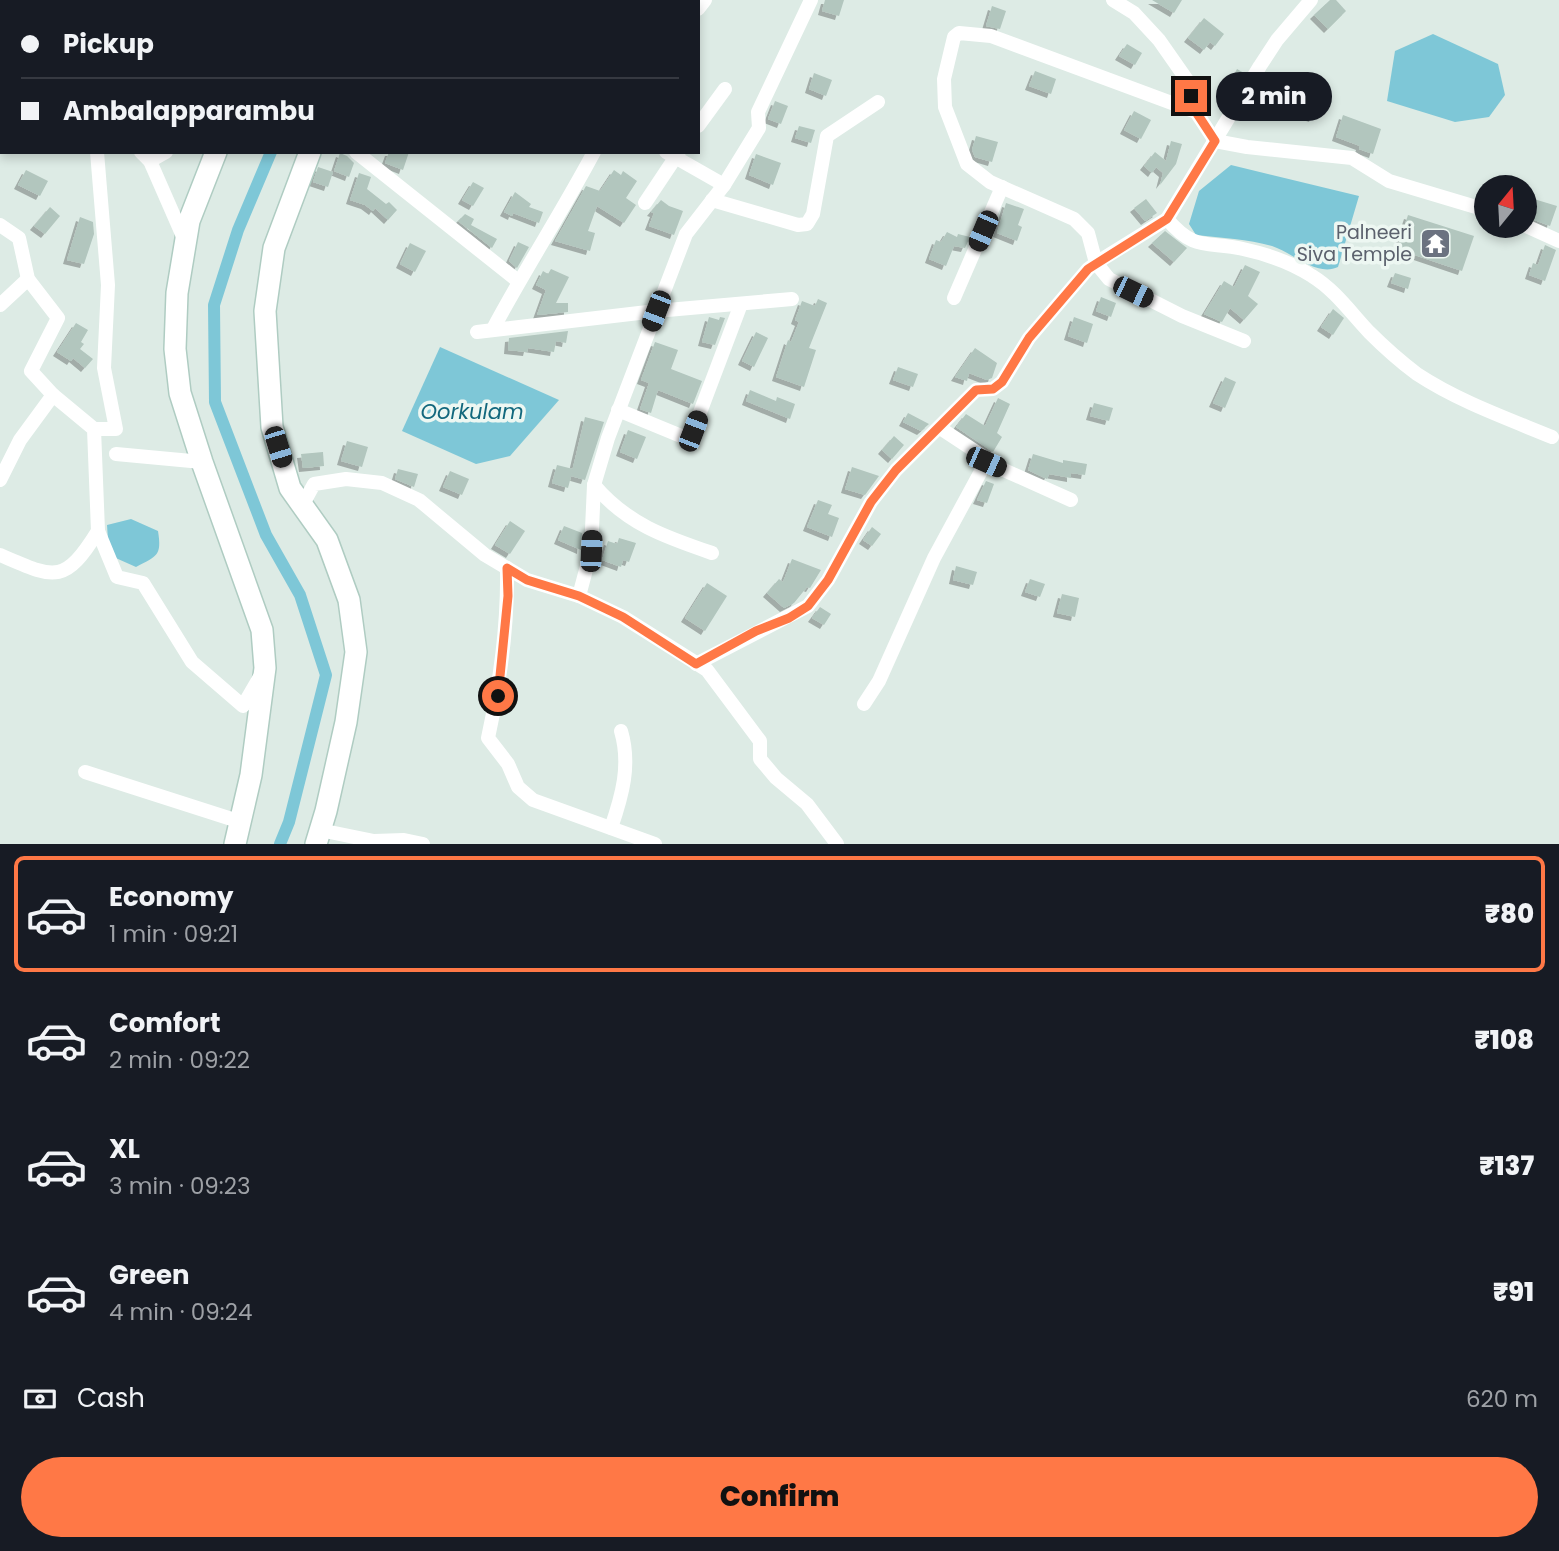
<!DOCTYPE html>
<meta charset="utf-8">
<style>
:root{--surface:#171b24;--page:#242831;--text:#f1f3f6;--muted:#9ea1a6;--line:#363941;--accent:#ff7846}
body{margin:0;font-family:Poppins,sans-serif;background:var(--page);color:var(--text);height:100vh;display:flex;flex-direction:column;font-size:26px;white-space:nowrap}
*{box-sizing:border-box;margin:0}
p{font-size:23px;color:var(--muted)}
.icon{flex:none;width:38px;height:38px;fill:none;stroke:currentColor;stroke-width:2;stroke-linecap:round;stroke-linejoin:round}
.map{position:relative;height:844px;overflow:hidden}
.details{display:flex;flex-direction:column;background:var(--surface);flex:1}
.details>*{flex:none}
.top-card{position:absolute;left:0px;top:0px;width:700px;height:154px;box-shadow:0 4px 10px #0003;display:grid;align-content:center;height:154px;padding:0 21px;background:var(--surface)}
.needle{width:46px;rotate:18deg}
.controls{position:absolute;left:1474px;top:175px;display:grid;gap:14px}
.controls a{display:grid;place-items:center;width:63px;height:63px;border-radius:50%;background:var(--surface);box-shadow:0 4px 10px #0003;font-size:35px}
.end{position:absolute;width:32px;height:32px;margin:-16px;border:9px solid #ff7846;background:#111;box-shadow:0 0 0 4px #111}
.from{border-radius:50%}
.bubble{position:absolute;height:49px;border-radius:24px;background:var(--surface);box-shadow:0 4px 10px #0003;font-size:23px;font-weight:800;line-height:49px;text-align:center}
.car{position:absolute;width:21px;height:42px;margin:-21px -10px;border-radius:9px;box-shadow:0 0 5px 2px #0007;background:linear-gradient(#222 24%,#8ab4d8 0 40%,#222 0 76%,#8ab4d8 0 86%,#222 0)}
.top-card b{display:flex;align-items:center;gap:24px;height:66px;font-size:26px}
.top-card b+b{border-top:2px solid var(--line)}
.top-card i{width:18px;height:18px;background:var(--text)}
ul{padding:12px 0 0;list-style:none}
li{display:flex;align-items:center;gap:21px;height:116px;margin:0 14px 10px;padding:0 7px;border:4px solid transparent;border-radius:10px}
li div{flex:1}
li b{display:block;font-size:26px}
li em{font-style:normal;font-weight:800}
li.active{border-color:var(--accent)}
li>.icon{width:63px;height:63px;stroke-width:1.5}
.pay{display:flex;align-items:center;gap:18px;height:77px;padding:0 21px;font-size:26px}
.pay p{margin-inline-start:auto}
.primary-button{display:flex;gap:14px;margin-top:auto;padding:14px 21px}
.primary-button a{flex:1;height:80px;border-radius:42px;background:var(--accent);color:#111;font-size:28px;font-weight:800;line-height:80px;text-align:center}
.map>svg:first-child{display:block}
.water{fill:#7ec7d7}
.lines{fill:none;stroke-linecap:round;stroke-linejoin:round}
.canal{stroke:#7ec7d7;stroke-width:12}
.building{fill:#b2c6be;filter:url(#shadow)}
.secondary-casing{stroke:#afccc2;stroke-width:24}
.street{stroke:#fff;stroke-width:14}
.secondary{stroke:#fff;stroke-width:21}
.route{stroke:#ff7846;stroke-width:9}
.labels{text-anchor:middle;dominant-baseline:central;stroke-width:7;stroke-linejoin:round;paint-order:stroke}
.worship-label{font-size:19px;fill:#5b616d;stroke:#edf7f2;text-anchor:end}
.water-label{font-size:21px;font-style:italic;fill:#12687d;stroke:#edf7f2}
</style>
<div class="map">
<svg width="1559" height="844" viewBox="0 0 1559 844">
<defs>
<filter id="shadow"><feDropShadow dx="-4" dy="4" stdDeviation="0" flood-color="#0004"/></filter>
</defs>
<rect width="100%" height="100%" fill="#ddebe5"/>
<!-- water -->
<g class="water">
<path d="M1433,34L1498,64L1505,95L1489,117L1455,122L1387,101L1395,51Z"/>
<path d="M1231,165L1359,196L1338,267C1317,277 1293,253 1272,246C1248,239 1221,238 1196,235L1189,224L1199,191Z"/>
<path d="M440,347L559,400L510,456L476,464L402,431Z"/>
<path d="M131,519L158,531C162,556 157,556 136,567L109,555L107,525Z"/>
</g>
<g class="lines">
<!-- canal -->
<g class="canal">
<path d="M334,2L335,0"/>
<path d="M271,152L238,230L214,305L215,402L266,535L300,595L326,675L289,822L280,844"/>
</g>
</g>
<!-- building -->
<g class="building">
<path d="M825,0H844L839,16L822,11Z"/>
<path d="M1152,0H1182L1174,13Z"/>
<path d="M1330,0H1336L1346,11L1328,29L1314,15Z"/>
<path d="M992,6L1006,11L1000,29L986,26Z"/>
<path d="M1204,18L1224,34L1215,46L1210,42L1204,50L1188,38Z"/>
<path d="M1127,44L1142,53L1135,65L1119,56Z"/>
<path d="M1237,69L1244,73L1231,95L1225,92Z"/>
<path d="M1035,71L1056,79L1051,94L1029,86Z"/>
<path d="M814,73L832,80L826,96L809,89Z"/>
<path d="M1300,97L1318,104L1313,118L1295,112Z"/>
<path d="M775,101L788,106L781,124L768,119Z"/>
<path d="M1134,111L1151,120L1141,139L1124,130Z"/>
<path d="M1343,115L1381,129L1373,154L1359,149L1360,146L1336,137Z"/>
<path d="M799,126L815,130L811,143L795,138Z"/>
<path d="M976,136L998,142L992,162L975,157L972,150Z"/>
<path d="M1171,141L1182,144L1176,164L1160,185L1163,173L1156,167L1152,173L1144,166L1155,152L1166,161Z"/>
<path d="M389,152H409L403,170L385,163Z"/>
<path d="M340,153L347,156L354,163L349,177L334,171Z"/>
<path d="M756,154L781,163L773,185L749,175Z"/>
<path d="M318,167L333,172L328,187L313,182Z"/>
<path d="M26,170L48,181L40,196L18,185Z"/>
<path d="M614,170L621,175L623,171L637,181L626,198L636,205L624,223L597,206L588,231L595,233L590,251L555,241L586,186L600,191Z"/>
<path d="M359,173L371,177L367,189L386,204L389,202L397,210L388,220L375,208L373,211L365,205L350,200Z"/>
<path d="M473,182L484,188L473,206L462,200Z"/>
<path d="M515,192L531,204L529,207L543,212L539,223L513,213L512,216L504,212Z"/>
<path d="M1524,196L1557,206L1550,226L1524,216Z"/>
<path d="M1146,199L1157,213L1145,221L1134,208Z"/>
<path d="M661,200L669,206L683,211L674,235L649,226L654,213L651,212Z"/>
<path d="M1006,203L1024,209L1018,225L1022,227L1017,241L997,233Z"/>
<path d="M50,207L60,216L45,234L34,226Z"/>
<path d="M465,214L474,219L471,225L497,239L492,248L458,221Z"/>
<path d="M1408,215L1474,236L1462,271L1397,249Z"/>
<path d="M80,217L93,222L94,234L84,264L67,260Z"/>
<path d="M1165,231L1187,248L1174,262L1152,243Z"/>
<path d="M947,232L957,237L958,234L970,237L965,248L954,246L946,266L929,259L936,240L941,242Z"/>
<path d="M518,242L529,247L517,268L509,261Z"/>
<path d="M410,243L426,251L415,272L400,264Z"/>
<path d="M1545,245L1556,250L1545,281L1529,275L1533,263L1538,265Z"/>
<path d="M1245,265L1260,272L1248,296L1258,304L1244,320L1230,308L1222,322L1204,314L1224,281L1234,287Z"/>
<path d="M551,269L569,277L556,303H568V312L537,315L546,290L536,285L543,271L548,274Z"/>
<path d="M1395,273L1411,278L1408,289L1391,283Z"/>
<path d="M1101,297L1116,303L1111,317L1096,311Z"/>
<path d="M818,299L827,303L809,348L816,350L804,387L776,377L788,340L791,342L799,322L795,320L802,301L815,306Z"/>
<path d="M1333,309L1344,318L1333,335L1321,327Z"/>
<path d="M709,317L719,320L720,317L725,318L715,345L702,342Z"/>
<path d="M1074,317L1093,324L1087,343L1068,336Z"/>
<path d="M76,323L88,330L81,342L84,344L80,349L93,359L85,368L73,358L71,361L57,352Z"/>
<path d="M568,331L566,343L556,341L554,352L528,348L527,352L508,350L509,338Z"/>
<path d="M756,332L768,338L754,367L742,361Z"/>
<path d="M655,342L678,350L671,369L702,381L693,404L658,390L651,413L640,409L649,383L641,380Z"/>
<path d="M975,348L997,363L992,378L987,380L969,373L967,381L955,377Z"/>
<path d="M898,367L918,374L913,387L893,380Z"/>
<path d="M1225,377L1236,382L1225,408L1213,403Z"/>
<path d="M750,390L776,401L777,397L795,404L790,419L746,401Z"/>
<path d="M998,398L1010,404L997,433L1002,437L993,452L956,427L966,414L985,426Z"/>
<path d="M1094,403L1113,408L1109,421L1090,416Z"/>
<path d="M908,413L929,424L921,431L903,422Z"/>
<path d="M585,417L604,422L585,480L571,476Z"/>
<path d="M628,430L646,437L637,459L620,452Z"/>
<path d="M894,436L904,445L892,459L882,450Z"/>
<path d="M347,441L368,447L362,467L341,461Z"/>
<path d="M323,452L324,466L303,468L301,454Z"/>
<path d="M1033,454L1063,463V460L1087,464L1085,475L1071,473V478L1049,474L1047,479L1028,470Z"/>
<path d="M557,465L573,469L568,488L552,483Z"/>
<path d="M852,467L879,476L865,495L845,489Z"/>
<path d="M398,469L418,474L414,487L395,479Z"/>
<path d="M450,471L469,479L462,495L443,487Z"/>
<path d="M986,481L994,484L987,503L977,500Z"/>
<path d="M818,500L832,505L828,514L839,518L832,537L807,527Z"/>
<path d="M510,521L525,531L510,554L495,545Z"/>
<path d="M564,526L582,533L581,550L558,540Z"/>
<path d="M872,527L881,534L872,546L863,540Z"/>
<path d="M619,538L636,543L629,562L623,560L621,567L602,560L608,541L617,544Z"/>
<path d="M792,559L821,570L810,588L807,587L794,603L784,608L767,593L779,579L783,582Z"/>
<path d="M956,566L977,572L973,585L953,580Z"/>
<path d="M1030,579L1045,584L1040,597L1025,592Z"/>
<path d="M707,583L727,596L705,631L685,618Z"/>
<path d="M1062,594L1079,598L1075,617L1057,613Z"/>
<path d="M820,607L831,614L824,625L812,618Z"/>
</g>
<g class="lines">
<defs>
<g id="secondary">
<path d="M286,2L287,0"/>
<path d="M371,2L372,0"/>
<path d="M216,152L189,221L177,293L175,349L180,393L202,462L262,630L265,668L251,775L235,844"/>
<path d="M310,152L274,248L265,311L272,427L290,488L327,540L349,600L356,652L346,722L326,811L316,844"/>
</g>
</defs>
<!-- secondary casing -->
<use href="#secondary" class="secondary-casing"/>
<!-- street -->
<g class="street">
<path d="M390,0L393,2"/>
<path d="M1113,0L1134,13L1159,40L1187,80L1196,112L1215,141L1247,147L1352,158L1389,181L1486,210"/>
<path d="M8,2L12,0"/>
<path d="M82,2V0"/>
<path d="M555,2L556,0"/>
<path d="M698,9L705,0"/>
<path d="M1196,112L991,36L959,33L954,37L944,79L945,107L967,164L990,182L1074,219L1088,233L1096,263L1167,219L1260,66L1277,40L1311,0"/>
<path d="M698,126L725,89"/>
<path d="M141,152L150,161L185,241"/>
<path d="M356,152L518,281"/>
<path d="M666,152L724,185"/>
<path d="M150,161L166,152"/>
<path d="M712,200L798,225L807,224L813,214L827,136L878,102"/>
<path d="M645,203L679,152"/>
<path d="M1167,219C1195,252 1207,241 1243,249C1266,254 1292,263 1312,276C1335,290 1351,313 1369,332C1383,346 1401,362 1417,374C1458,401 1506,418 1552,437"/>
<path d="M0,225L19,238L28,279L58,318L31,371L53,395L94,429L98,531L117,577L143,583L192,662L243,706L261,675"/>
<path d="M1524,225L1559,241"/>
<path d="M954,298L1002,187"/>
<path d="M0,305L28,279"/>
<path d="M493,329C525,269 562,212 594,152"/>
<path d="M477,332L656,311L792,299"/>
<path d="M618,410L686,438L693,431L741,304"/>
<path d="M940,428L981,455L986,462L1071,500"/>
<path d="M94,429H116L104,368L108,285L97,152"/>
<path d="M116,454L202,462"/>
<path d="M0,480L20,440L53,395"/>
<path d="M594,485C627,524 665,537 712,553"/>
<path d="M302,506L314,484L346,479L382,483L419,500L485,555L527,580L579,596L623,617L707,670L760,741V759L776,778L807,804L837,844"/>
<path d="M0,555C54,578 64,586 98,531"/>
<path d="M507,568C508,625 500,683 488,738L508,764L518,787L533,800L655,844"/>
<path d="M579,596L591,551L594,485L608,438L686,234L724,185L759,128L758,112L811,0"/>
<path d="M696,664L808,606L828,580L871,502L896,470L976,390L993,389L1002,382L1029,338L1088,269L1096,263L1109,279L1182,316L1244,341"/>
<path d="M864,704L879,681L934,558L986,462"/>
<path d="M85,772L241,822"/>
<path d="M611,828C622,796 631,765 621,731"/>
<path d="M320,830L374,841L404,840L423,844"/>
</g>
<!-- secondary -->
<use href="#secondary" class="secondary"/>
</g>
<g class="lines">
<!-- route -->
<path class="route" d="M498,696L508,596L507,568L527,580L579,596L623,617L696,664L756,631L789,618L808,606L828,580L871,502L896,470L976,390L993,389L1002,382L1029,338L1088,269L1167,219L1215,141L1196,112L1191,96"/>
</g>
<!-- icons -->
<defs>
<symbol id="temple-square" viewBox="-11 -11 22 22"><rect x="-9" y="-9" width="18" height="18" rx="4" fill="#6b7280" stroke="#edf7f2"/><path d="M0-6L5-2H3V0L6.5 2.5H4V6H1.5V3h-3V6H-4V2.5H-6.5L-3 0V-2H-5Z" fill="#fff"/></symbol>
</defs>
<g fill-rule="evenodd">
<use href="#temple-square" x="1418" y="226" width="35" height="35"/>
</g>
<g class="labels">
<!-- worship labels -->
<g class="worship-label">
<text x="1412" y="232">Palneeri<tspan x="1412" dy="22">Siva Temple</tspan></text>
</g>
<!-- water labels -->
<g class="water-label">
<text x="472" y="411">Oorkulam</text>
</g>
</g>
</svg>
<div class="controls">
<a><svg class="needle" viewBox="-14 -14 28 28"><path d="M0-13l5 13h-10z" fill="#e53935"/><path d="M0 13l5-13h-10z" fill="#9ea1a6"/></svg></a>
</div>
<i class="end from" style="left:498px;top:696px"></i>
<i class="end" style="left:1191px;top:96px"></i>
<div class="bubble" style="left:1216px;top:72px;width:116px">2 min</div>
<i class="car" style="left:983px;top:231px;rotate:203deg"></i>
<i class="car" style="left:1133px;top:292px;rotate:116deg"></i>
<i class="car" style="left:656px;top:311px;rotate:201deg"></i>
<i class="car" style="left:693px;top:431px;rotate:21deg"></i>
<i class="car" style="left:278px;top:447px;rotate:163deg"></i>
<i class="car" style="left:986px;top:462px;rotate:114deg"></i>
<i class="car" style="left:591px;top:551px;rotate:3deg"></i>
<div class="top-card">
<b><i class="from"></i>Pickup</b>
<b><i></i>Ambalapparambu</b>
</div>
</div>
<section class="details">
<ul>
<li class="active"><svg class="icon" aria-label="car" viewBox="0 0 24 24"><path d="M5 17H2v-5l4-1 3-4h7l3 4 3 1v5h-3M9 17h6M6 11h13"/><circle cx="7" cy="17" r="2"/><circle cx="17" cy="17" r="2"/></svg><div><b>Economy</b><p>1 min · 09:21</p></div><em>₹80</em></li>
<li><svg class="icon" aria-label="car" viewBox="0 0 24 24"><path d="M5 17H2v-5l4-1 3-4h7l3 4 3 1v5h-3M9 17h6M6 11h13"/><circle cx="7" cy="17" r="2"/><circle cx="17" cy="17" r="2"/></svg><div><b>Comfort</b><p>2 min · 09:22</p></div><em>₹108</em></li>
<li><svg class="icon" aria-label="car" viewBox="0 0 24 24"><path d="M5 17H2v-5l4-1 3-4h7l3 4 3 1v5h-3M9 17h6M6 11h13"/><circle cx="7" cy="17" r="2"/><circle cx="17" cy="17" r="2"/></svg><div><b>XL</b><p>3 min · 09:23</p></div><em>₹137</em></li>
<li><svg class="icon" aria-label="car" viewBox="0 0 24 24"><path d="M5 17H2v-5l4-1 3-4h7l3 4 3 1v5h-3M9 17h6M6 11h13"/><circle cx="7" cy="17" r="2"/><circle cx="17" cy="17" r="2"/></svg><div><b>Green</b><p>4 min · 09:24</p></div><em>₹91</em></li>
</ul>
<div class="pay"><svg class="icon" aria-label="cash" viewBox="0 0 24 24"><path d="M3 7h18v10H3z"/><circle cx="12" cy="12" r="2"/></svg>Cash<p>620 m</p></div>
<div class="primary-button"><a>Confirm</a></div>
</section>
